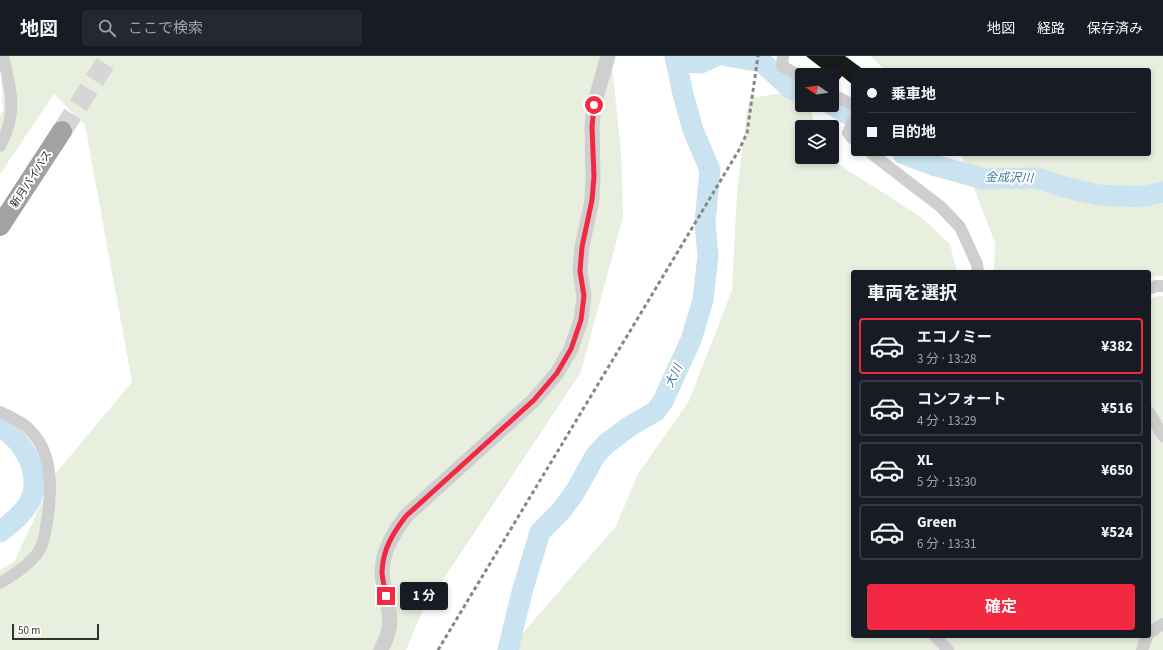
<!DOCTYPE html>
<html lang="ja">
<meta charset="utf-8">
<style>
:root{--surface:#171b24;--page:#242831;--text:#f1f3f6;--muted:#9ea1a6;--line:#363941;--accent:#f32941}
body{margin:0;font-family:"Source Sans 3","Noto Sans JP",sans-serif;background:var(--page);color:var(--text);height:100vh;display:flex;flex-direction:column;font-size:15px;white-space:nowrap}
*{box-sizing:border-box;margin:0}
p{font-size:13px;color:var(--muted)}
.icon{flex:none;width:22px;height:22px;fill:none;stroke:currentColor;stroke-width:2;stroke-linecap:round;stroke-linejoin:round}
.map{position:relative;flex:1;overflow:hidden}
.side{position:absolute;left:851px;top:214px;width:300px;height:368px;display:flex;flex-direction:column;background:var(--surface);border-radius:4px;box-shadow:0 2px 6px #0003}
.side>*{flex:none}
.top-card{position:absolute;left:851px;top:12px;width:300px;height:88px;border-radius:4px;box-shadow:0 2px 6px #0003;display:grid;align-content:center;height:88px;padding:0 16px;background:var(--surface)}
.needle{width:26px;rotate:283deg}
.fabs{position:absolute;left:795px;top:12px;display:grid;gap:8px}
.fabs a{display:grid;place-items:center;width:44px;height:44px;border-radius:4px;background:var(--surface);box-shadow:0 2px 6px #0003;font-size:20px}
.scale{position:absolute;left:12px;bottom:10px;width:87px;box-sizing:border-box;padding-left:4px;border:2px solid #323232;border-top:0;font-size:11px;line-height:14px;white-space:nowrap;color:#323232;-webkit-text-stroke:3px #fff;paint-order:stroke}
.end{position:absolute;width:18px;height:18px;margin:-9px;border:5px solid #f32941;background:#fff;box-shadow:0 0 0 2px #fff}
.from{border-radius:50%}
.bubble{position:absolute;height:28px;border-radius:4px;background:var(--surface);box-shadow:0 2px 6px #0003;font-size:13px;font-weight:700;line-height:28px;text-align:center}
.top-card b{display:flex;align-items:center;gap:14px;height:38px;font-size:15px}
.top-card b+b{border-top:1px solid var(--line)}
.top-card i{width:10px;height:10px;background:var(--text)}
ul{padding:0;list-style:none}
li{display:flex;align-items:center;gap:12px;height:56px;margin:0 8px 6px;padding:0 8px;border:2px solid var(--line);border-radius:4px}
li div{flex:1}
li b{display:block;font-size:15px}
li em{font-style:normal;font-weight:700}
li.selected{border-color:var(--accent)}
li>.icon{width:36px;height:36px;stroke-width:1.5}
h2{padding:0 16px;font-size:18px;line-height:48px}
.action{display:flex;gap:8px;margin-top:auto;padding:8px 16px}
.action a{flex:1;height:46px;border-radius:4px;background:var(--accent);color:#fff;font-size:16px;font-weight:700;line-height:46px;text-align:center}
header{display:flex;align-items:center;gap:24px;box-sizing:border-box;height:56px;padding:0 20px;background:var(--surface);border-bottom:1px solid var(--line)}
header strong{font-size:19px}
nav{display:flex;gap:22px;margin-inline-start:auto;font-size:14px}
.search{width:280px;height:36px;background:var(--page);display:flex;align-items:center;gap:10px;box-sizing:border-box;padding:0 14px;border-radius:4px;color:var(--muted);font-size:15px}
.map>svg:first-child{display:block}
.green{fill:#e8efdf}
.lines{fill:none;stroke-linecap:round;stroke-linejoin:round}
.river{stroke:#cae3f0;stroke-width:21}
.building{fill:#191919}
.trunk-tunnel{stroke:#d6d6d6;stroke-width:20;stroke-dasharray:20 10;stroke-linecap:butt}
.minor{stroke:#cfcfcf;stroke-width:12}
.tertiary{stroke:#cfcfcf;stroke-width:15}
.trunk{stroke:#a2a2a2;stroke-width:20}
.rail{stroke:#878787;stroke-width:3;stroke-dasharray:4 3;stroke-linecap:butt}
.route{stroke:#f32941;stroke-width:5}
.labels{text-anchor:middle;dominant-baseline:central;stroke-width:4;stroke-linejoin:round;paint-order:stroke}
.street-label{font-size:11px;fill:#323232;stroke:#fff}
.water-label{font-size:12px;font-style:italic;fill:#37799c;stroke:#fff}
</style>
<header>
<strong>地図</strong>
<div class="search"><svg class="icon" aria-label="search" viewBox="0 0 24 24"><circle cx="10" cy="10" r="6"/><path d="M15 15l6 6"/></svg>ここで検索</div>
<nav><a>地図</a><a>経路</a><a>保存済み</a></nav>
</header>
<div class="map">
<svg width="1163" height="594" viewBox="0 0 1163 594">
<rect width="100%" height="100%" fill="#fff"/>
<!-- green -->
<g class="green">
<path d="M0,0H611L621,95L623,161L581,316L423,554L406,594H0V514L14,506L55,418L132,326L85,69L54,38L0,118V59L3,54Z"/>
<path d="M870,0H1163V220H1154L1149,223V216H994L995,187L961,98H1149V14H885Z"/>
<path d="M784,37L802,46V49L810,50L815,71H802V101L832,100L835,106L921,161L950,188L957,216H853V580H1149V244L1157,240H1163V594H508L616,470L638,418L689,345L732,234L737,137L747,55L750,42Z"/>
</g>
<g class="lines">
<!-- river -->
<g class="river">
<path d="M727,0L762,6L791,33L802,36"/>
<path d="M676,6L701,7L716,0"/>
<path d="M832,49L853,61"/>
<path d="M903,98L933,109L984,123L1037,122L1064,131L1098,139L1140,141L1163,136"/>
<path d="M0,370C7,376 17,383 22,391C33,406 39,431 29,447C22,459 11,467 0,476"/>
<path d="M508,594L522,536L540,476L561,455L575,436L595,400L606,388L630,370L656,355L663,345L691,284L703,244L708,200L705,166L710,114L693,74L683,38L675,0"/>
</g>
</g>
<!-- building -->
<path class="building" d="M806,0H845L864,14H853V29L842,20L838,25Z"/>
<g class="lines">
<!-- trunk-tunnel -->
<path class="trunk-tunnel" d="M62,75L110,0"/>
<!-- minor -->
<g class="minor">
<path d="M783,0L782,10L802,21"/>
<path d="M832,38L853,49"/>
<path d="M853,65L848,77L853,83"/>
<path d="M0,90C18,58 11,34 3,0"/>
<path d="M872,98L941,151L960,171L977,208L978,216"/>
<path d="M1149,233L1156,230H1163"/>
<path d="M0,356C9,360 22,366 29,373C52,395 52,429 48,458C46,472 45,487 36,499C26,511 13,519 0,527"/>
<path d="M1149,356L1163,380"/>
<path d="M1149,577L1163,568"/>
<path d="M935,580L948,594"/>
<path d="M1142,594L1147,580"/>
</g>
<!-- tertiary -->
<path class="tertiary" d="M381,594C383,588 387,583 388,577C394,558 383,536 382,516C382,495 394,476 406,460L534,344L557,317L571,293L581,264L584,240L580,215L582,191L592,144L593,120L592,71L594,49L608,0"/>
<!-- trunk -->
<path class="trunk" d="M0,170L62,75"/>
<!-- rail -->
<path class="rail" d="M438,594L739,94L747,77L758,0"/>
</g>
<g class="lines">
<!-- route -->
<path class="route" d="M386,540C385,532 382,523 382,515C383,493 393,477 406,460L534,344L557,317L571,293L581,264L584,240L580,215L582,191L592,144L594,120L592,71L594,49"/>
</g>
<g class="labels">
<!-- street labels -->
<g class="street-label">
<text transform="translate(31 123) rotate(-57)">新月バイパス</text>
</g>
<!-- water labels -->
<g class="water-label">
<text transform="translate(1009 122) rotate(1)">金成沢川</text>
<text transform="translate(674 320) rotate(-65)">大川</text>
</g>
</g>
</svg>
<div class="fabs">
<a><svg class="needle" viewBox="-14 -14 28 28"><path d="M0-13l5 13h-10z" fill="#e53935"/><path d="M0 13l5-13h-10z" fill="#9ea1a6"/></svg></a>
<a><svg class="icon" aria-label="layers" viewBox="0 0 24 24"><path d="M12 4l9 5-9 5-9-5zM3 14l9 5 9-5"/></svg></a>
</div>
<div class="scale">50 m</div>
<i class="end from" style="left:594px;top:49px"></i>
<i class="end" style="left:386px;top:540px"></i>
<div class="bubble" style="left:400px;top:526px;width:48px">1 分</div>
<div class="top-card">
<b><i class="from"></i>乗車地</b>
<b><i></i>目的地</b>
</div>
<section class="side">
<h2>車両を選択</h2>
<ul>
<li class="selected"><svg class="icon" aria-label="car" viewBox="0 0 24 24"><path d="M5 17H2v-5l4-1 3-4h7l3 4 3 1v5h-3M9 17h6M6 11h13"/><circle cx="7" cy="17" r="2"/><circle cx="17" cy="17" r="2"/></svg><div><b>エコノミー</b><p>3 分 · 13:28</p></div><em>¥382</em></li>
<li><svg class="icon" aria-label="car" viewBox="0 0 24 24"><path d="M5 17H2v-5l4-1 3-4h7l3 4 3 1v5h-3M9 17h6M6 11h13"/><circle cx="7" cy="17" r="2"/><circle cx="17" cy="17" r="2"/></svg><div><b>コンフォート</b><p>4 分 · 13:29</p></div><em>¥516</em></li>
<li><svg class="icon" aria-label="car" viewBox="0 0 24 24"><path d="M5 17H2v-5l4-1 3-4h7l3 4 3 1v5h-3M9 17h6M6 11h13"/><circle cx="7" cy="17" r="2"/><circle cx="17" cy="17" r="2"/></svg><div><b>XL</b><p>5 分 · 13:30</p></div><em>¥650</em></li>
<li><svg class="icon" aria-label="car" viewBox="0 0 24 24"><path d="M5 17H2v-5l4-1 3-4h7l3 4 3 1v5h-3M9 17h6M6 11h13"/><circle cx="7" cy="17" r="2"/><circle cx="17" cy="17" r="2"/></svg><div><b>Green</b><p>6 分 · 13:31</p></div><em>¥524</em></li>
</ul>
<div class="action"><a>確定</a></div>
</section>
</div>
